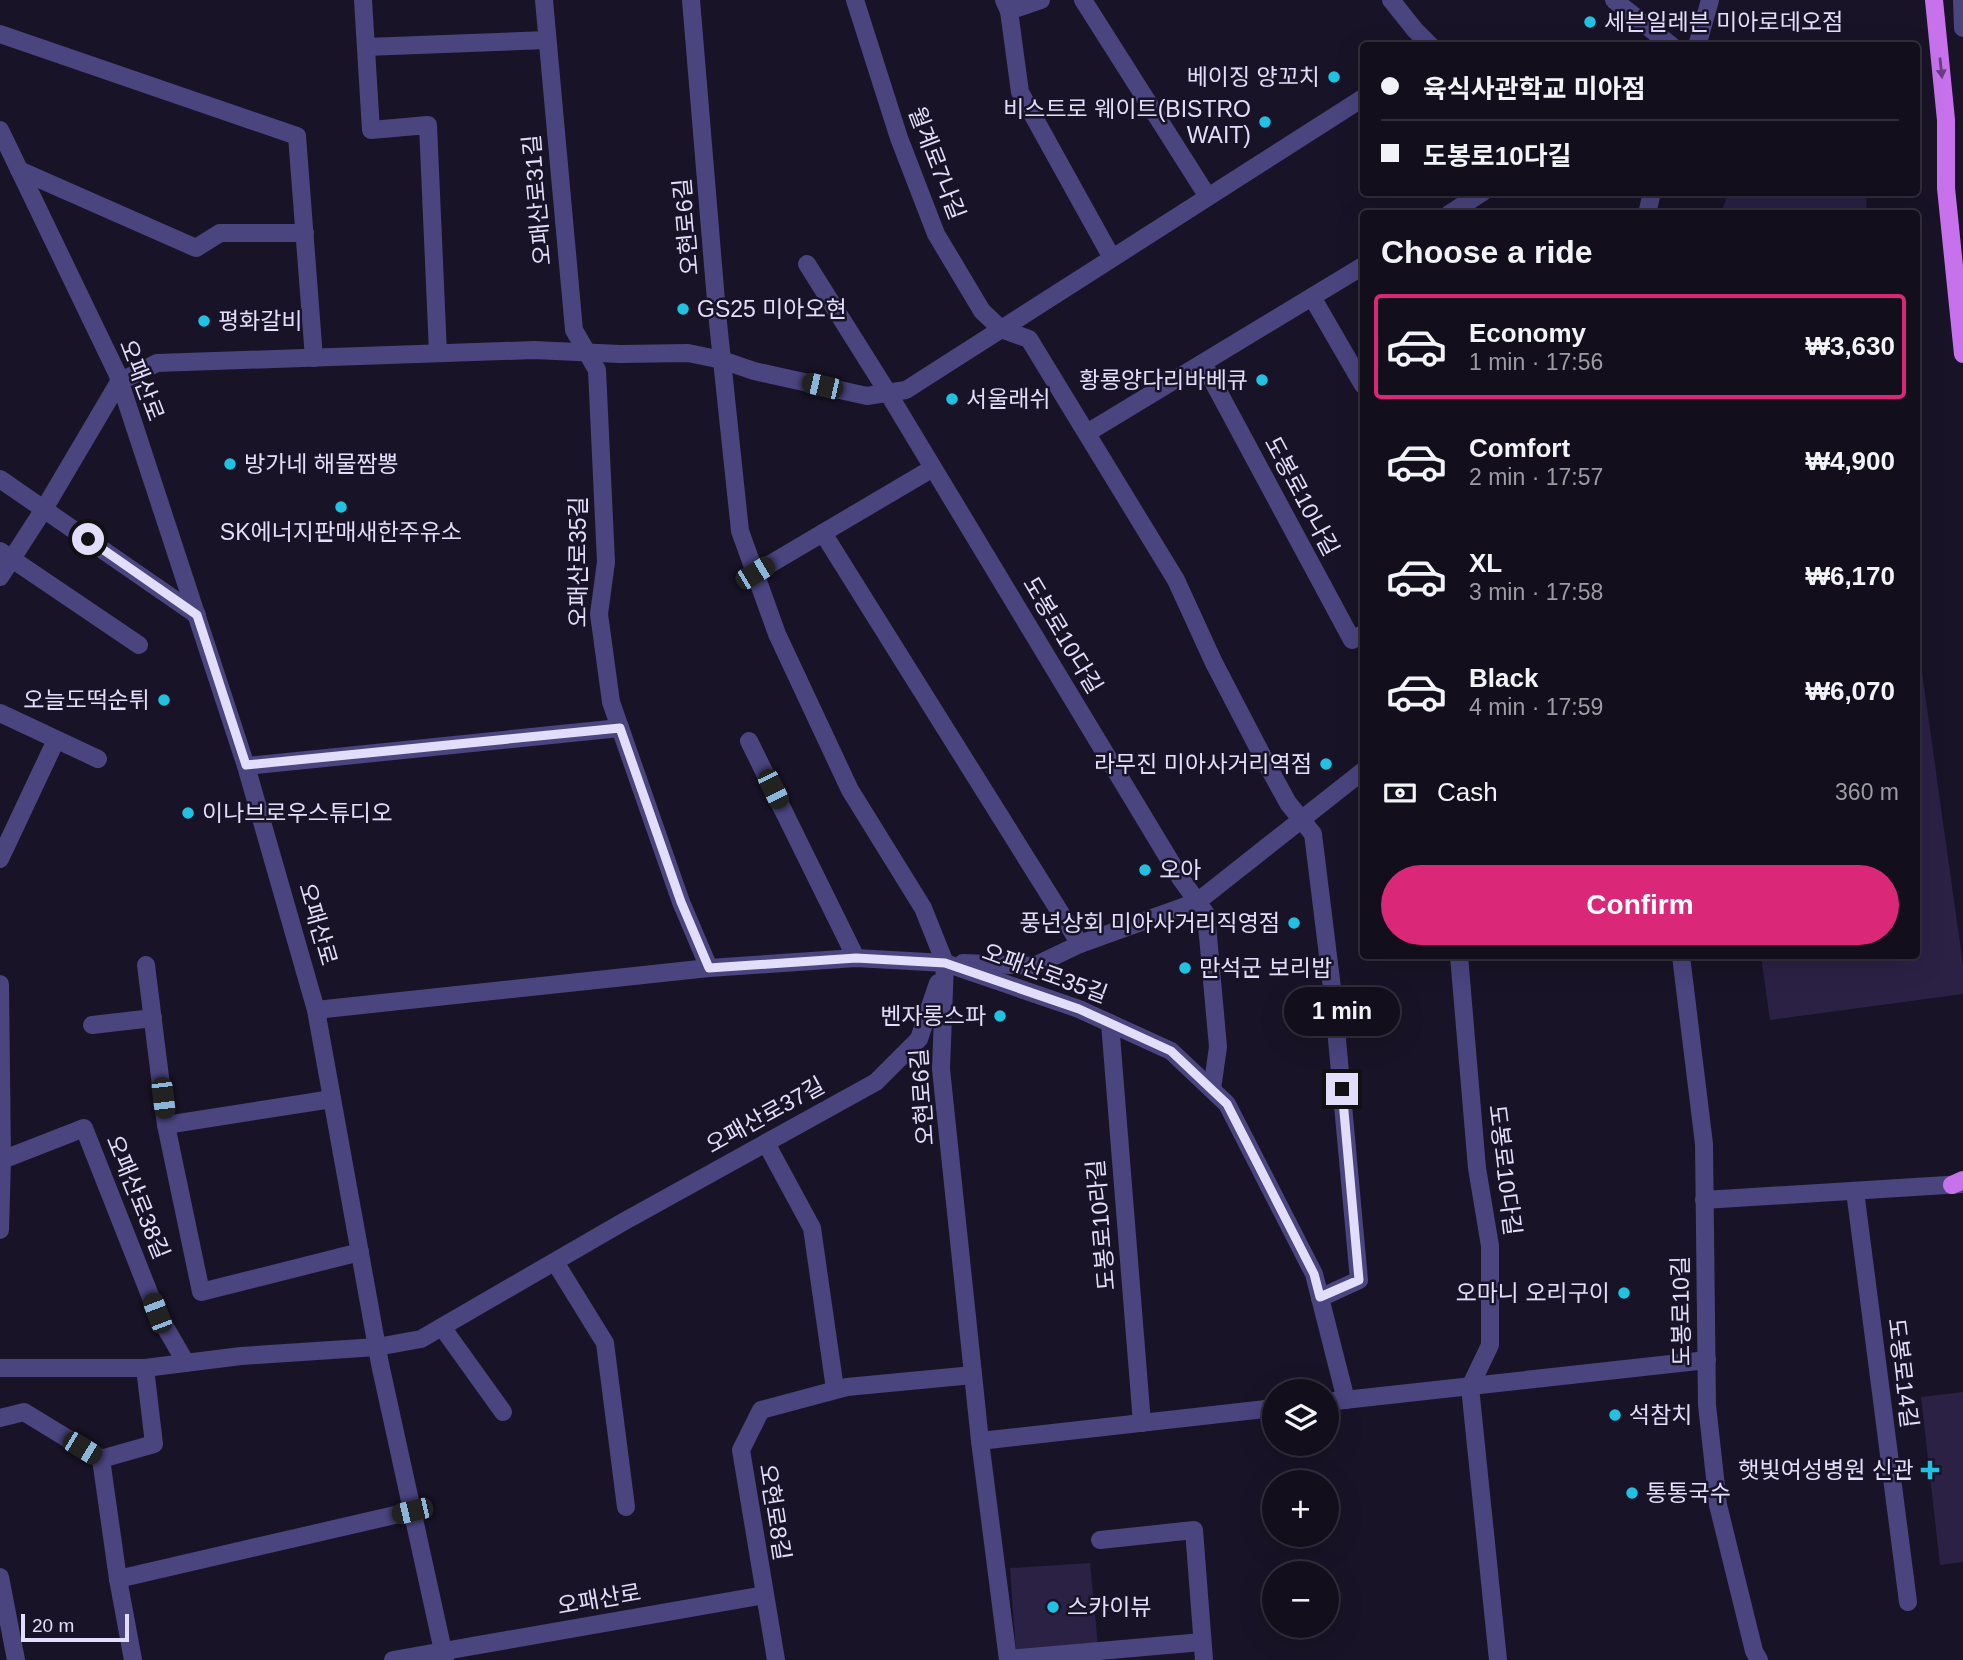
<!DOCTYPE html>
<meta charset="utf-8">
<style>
:root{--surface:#120e1c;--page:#1b1725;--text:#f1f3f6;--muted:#9c9ca3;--line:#312e3b;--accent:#db2777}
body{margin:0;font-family:Helvetica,"Noto Sans KR",sans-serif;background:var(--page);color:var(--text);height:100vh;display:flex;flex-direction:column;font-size:26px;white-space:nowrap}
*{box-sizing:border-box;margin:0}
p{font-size:23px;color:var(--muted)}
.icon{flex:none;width:38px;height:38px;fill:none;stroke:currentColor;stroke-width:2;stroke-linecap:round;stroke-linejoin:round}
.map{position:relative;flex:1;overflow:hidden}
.side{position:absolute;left:1360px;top:210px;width:560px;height:749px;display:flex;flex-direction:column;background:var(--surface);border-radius:7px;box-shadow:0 7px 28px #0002,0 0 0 2px var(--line)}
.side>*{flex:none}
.banner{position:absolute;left:1360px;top:42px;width:560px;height:154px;border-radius:7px;box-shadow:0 7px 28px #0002,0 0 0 2px var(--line);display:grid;align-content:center;height:154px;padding:0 21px;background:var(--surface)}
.fabs{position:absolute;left:1262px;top:1379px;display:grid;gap:14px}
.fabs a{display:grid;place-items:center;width:77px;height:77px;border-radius:50%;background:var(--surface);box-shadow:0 7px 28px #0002,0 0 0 2px var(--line);font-size:35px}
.scale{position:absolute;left:21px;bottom:18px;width:108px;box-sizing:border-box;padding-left:7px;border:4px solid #e2ddfa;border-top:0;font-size:19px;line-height:24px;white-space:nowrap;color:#e2ddfa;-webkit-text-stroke:5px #181326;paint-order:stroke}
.end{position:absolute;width:32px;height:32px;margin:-16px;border:9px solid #e2ddfa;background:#111;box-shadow:0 0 0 4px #111}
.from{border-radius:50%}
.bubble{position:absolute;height:49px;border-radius:24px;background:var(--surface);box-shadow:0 7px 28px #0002,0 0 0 2px var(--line);font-size:23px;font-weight:700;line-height:49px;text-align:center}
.car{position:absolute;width:21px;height:42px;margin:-21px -10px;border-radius:9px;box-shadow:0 0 5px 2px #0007;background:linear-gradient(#222 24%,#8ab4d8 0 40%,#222 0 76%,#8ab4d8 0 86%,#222 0)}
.banner b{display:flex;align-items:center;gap:24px;height:66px;font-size:26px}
.banner b+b{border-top:2px solid var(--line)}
.banner i{width:18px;height:18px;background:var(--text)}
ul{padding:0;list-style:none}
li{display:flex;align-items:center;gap:21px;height:105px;margin:0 14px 10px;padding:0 7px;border:4px solid transparent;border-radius:7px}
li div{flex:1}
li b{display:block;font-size:26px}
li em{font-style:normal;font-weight:700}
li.on{border-color:var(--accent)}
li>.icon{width:63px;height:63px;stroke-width:1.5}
h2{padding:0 21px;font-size:32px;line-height:84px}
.pay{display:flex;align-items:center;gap:18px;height:77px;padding:0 21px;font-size:26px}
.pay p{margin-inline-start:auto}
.cta{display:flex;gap:14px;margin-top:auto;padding:14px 21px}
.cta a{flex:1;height:80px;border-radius:42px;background:var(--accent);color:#fff;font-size:28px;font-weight:700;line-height:80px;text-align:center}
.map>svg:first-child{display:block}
.building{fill:#2b2145}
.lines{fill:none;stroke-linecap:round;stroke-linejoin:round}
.minor{stroke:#4a447f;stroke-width:18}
.major{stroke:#c772ec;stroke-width:18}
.oneway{fill:#673e7f}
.route{stroke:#e2ddfa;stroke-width:9}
.poi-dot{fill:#21c1e2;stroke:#181326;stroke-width:2.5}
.labels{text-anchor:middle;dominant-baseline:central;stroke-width:5;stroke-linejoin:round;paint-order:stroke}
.poi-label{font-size:23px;fill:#e2ddfa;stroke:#181326;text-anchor:start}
.street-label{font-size:23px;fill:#e2ddfa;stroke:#181326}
</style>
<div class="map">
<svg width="1963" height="1660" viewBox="0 0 1963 1660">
<rect width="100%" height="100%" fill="#181326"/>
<!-- building -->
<g class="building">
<path d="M1728,192H1866L1867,214H1721Z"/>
<path d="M1916,629L1963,965V994L1770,1020L1761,956H1916Z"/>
<path d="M1963,1392V1562L1940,1565L1921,1397Z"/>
<path d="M1090,1563L1098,1646L1016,1653L1010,1568Z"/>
</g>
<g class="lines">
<!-- minor -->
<g class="minor">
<path d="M363,0L371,130L428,125L438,353"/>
<path d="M544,0L574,330L597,370L606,562L599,614L611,702L681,902L709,968"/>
<path d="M691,0L717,313L740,531L777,634L850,790L923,908L945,963L941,1069L980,1441L1008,1660"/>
<path d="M855,0L899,138L936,234L982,311L1001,329L1029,339L1176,580L1214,663L1264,759L1288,803L1313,834L1333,996L1359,1280L1320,1298"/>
<path d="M1004,0L1009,11L1020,92L1112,258"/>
<path d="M1083,0L1208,197"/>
<path d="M1391,0L1415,30L1431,46"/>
<path d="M1614,0L1672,46"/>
<path d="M1962,0L1963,28"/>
<path d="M1009,11L1041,0"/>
<path d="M0,34L297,136L314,358"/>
<path d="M1697,46L1710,0"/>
<path d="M366,47L547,40"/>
<path d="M0,130L117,373L246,766L316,1010L380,1364L445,1660"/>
<path d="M19,170L196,248L220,233H305"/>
<path d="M1449,214L1483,192"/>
<path d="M1647,214L1652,192"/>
<path d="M807,264L888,393L1181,879L1206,914L1218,1047L1212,1089"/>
<path d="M1312,297L1363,385"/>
<path d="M1203,363L1352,640L1363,634"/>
<path d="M1087,433L1363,266"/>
<path d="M0,479L197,615"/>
<path d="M823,533L1080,944"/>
<path d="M0,551L139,645"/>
<path d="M755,573L933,468"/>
<path d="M0,577L44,509L119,382L157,363L534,350L620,354L688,353L722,360L754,371L867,396L906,390L1363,98"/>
<path d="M0,713L98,759"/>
<path d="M749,741L856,958"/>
<path d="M246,766L620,728"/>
<path d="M0,859L56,740"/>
<path d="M1459,956L1477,1168L1490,1246V1345L1470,1387L1498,1660"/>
<path d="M1681,956L1704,1144L1707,1405L1718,1505L1754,1651L1759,1660"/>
<path d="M963,963L1034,966L1080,944L1197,902L1363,771"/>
<path d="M146,965L166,1125"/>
<path d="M0,984L2,1160L0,1230"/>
<path d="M316,1010L709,968L856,958L945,963L1079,1009L1171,1051L1227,1104L1314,1274L1346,1400"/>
<path d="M1110,1023L1142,1423"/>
<path d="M92,1025L153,1018"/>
<path d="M332,1099L166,1125L201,1292L360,1252"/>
<path d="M766,1143L812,1228L835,1389"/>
<path d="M2,1160L84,1128L157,1313L186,1363"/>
<path d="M1855,1191L1908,1602"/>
<path d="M1704,1200L1963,1184"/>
<path d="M555,1262L605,1343L626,1507"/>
<path d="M442,1327L503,1412"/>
<path d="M0,1368H145L241,1356L377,1347L421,1339L623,1222L876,1082L919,1039L938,983"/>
<path d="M1326,1402L1707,1360"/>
<path d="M0,1418L24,1412L101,1459"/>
<path d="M980,1441L1274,1408"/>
<path d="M1100,1540L1194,1530L1204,1660"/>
<path d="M0,1577L16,1660"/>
<path d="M118,1579L412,1511"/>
<path d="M1008,1659L1202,1642"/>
<path d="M133,1660L118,1579L101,1459L154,1444L145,1368"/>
<path d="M393,1660L764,1595"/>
<path d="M776,1660L741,1450L761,1410L847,1387L973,1375"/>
</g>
<!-- major -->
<g class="major">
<path d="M1934,0L1946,120V188L1963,354"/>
<path d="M1952,1185L1963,1180"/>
</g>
</g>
<!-- one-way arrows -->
<defs><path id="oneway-solid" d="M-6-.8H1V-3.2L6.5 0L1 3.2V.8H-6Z" transform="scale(1.75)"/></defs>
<use class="oneway" href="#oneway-solid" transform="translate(1941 68) rotate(84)"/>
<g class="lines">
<!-- route -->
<path class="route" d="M88,539L197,615L246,765L620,728L681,902L709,968L856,958L945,963L1079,1009L1171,1051L1227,1104L1314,1274L1320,1297L1359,1280L1342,1089"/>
</g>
<!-- markers -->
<g class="poi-dot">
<circle cx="1590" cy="22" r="7"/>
<circle cx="1334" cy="77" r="7"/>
<circle cx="1265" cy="122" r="7"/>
<circle cx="683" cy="309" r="7"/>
<circle cx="204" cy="321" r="7"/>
<circle cx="1262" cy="380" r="7"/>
<circle cx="952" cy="399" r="7"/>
<circle cx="230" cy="464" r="7"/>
<circle cx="341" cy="507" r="7"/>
<circle cx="164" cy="700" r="7"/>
<circle cx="1326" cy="764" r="7"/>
<circle cx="188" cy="813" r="7"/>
<circle cx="1145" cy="870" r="7"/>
<circle cx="1294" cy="923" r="7"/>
<circle cx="1185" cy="968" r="7"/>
<circle cx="1000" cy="1016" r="7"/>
<circle cx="1624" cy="1293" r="7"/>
<circle cx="1615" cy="1415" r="7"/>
<path d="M1926.5 1459.5h7v7h7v7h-7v7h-7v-7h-7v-7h7z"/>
<circle cx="1632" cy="1493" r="7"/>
<circle cx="1053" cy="1607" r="7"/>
</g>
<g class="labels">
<!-- poi labels -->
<g class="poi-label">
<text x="1604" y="22">세븐일레븐 미아로데오점</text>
<text x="1320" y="77" text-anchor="end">베이징 양꼬치</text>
<text x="1251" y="109" text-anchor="end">비스트로 웨이트(BISTRO<tspan x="1251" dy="26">WAIT)</tspan></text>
<text x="697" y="309">GS25 미아오현</text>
<text x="218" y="321">평화갈비</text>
<text x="1248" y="380" text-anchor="end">황룡양다리바베큐</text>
<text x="966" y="399">서울래쉬</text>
<text x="244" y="464">방가네 해물짬뽕</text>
<text x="341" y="532" text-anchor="middle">SK에너지판매새한주유소</text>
<text x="150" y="700" text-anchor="end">오늘도떡순튀</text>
<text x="1312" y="764" text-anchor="end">라무진 미아사거리역점</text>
<text x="202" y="813">이나브로우스튜디오</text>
<text x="1159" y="870">오아</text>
<text x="1280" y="923" text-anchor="end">풍년상회 미아사거리직영점</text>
<text x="1199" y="968">만석군 보리밥</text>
<text x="986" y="1016" text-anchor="end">벤자롱스파</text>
<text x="1610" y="1293" text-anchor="end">오마니 오리구이</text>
<text x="1629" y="1415">석참치</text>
<text x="1914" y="1470" text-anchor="end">햇빛여성병원 신관</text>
<text x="1646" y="1493">통통국수</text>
<text x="1067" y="1607">스카이뷰</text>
</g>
<!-- street labels -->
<g class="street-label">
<text transform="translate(937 163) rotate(69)">월계로7나길</text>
<text transform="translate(537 200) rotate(-95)">오패산로31길</text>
<text transform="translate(686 227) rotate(-95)">오현로6길</text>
<text transform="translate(142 380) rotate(69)">오패산로</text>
<text transform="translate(1302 496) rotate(62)">도봉로10나길</text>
<text transform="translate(578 562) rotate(-90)">오패산로35길</text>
<text transform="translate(1063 635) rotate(59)">도봉로10다길</text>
<text transform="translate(318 924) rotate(74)">오패산로</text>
<text transform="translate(1045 973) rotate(20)">오패산로35길</text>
<text transform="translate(922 1097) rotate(-94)">오현로6길</text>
<text transform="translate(765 1115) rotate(-29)">오패산로37길</text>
<text transform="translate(1505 1170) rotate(83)">도봉로10다길</text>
<text transform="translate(138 1197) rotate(68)">오패산로38길</text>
<text transform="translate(1101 1225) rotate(-95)">도봉로10라길</text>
<text transform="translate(1681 1311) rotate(-91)">도봉로10길</text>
<text transform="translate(1903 1373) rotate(83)">도봉로14길</text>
<text transform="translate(775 1512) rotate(81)">오현로8길</text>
<text transform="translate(599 1599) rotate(-10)">오패산로</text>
</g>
</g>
</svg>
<div class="fabs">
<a><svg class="icon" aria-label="layers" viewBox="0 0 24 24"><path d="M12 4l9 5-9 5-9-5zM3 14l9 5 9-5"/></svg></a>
<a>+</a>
<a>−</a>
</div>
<div class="scale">20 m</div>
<i class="end from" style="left:88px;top:539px"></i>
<i class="end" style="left:1342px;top:1089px"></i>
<div class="bubble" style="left:1284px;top:987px;width:116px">1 min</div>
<i class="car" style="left:822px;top:386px;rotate:283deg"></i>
<i class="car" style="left:755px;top:573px;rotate:59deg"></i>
<i class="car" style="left:773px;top:789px;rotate:154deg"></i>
<i class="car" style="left:163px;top:1098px;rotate:173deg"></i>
<i class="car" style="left:157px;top:1313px;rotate:339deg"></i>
<i class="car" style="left:82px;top:1448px;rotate:121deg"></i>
<i class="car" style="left:412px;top:1511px;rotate:257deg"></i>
<div class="banner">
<b><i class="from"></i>육식사관학교 미아점</b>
<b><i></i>도봉로10다길</b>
</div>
<section class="side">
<h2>Choose a ride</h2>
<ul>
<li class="on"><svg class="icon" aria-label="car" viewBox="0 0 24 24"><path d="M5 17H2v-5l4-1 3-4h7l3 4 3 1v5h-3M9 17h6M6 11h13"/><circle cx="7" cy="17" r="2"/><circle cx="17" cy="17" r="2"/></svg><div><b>Economy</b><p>1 min · 17:56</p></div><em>₩3,630</em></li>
<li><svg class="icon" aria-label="car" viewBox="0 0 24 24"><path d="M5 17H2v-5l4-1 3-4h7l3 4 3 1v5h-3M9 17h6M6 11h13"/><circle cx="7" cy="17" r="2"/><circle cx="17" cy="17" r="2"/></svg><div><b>Comfort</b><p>2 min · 17:57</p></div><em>₩4,900</em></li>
<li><svg class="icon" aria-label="car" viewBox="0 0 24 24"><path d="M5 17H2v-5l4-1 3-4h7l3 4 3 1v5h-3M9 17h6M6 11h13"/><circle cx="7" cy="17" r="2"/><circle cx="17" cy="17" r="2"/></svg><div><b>XL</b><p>3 min · 17:58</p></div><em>₩6,170</em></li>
<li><svg class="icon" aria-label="car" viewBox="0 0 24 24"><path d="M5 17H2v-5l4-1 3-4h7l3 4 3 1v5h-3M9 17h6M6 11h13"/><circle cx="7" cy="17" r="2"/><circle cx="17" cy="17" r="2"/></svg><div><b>Black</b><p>4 min · 17:59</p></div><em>₩6,070</em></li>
</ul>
<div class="pay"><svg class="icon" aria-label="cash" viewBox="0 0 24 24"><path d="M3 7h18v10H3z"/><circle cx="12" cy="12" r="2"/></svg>Cash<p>360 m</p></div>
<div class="cta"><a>Confirm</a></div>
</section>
</div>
